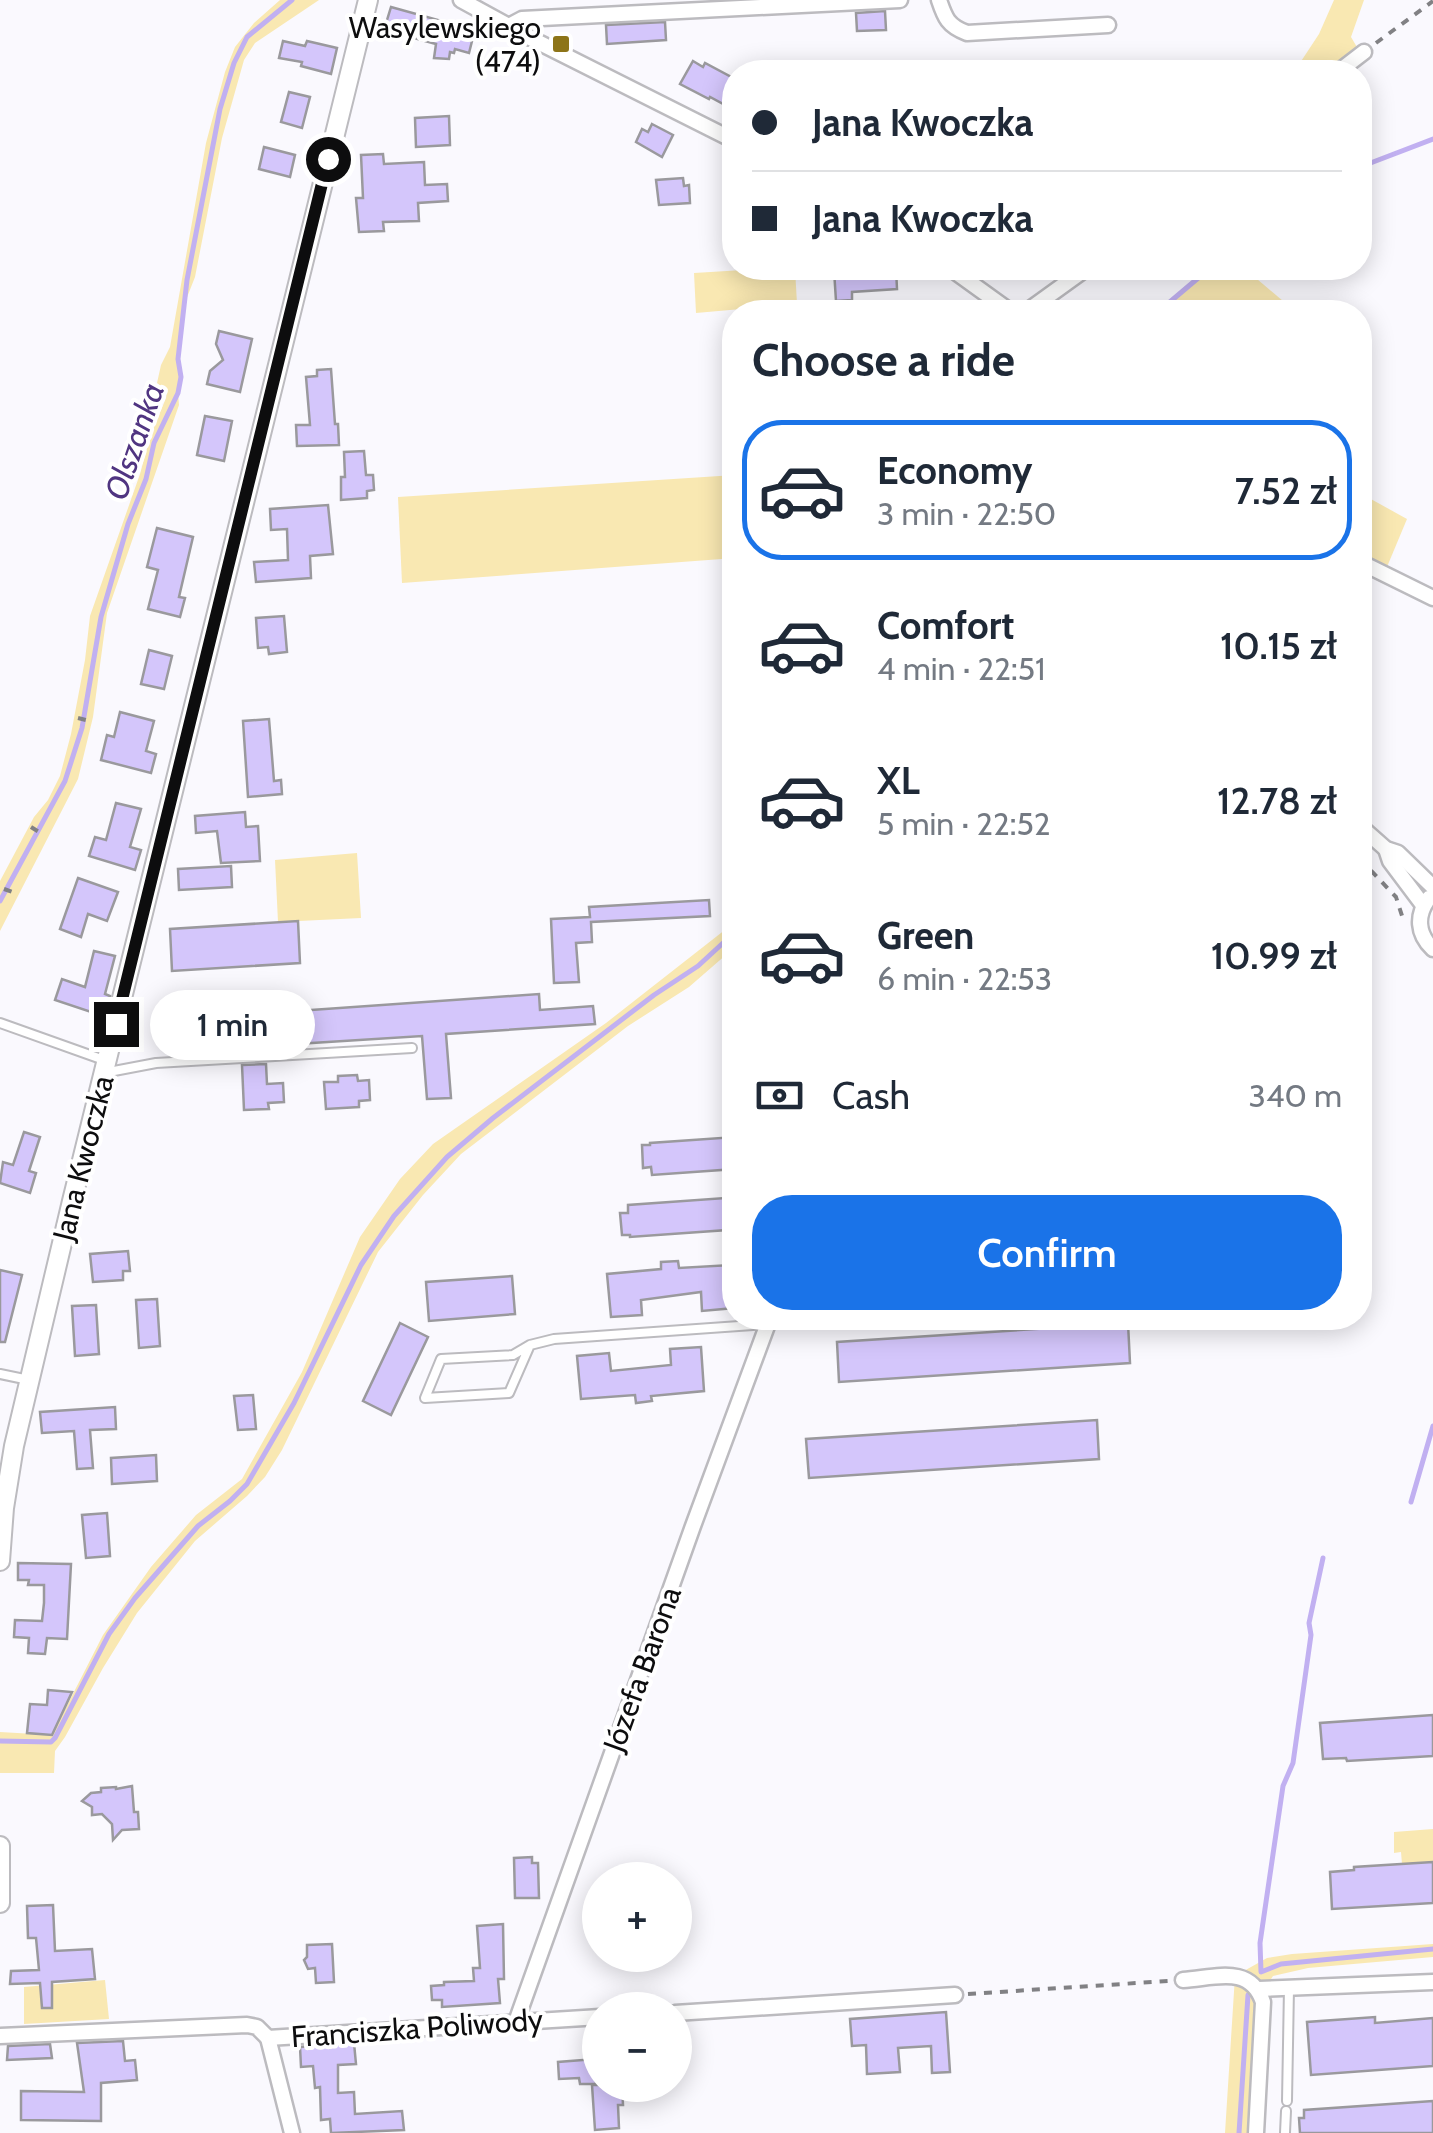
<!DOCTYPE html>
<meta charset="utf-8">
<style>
:root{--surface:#fff;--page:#f6f6f7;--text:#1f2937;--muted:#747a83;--line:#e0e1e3;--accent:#1a73e8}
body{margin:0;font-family:Cabin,sans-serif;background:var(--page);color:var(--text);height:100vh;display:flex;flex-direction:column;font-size:38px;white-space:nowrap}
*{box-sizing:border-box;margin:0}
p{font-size:32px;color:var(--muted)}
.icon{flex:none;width:55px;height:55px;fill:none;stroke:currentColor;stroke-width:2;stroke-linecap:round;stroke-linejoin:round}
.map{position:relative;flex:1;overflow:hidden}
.details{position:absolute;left:722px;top:300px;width:650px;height:1030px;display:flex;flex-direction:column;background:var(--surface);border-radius:40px;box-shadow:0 5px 25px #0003}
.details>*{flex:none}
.hud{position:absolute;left:722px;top:60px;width:650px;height:220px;border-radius:40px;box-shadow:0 5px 25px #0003;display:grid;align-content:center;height:220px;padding:0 30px;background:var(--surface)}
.buttons{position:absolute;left:582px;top:1862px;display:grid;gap:20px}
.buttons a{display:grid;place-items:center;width:110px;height:110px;border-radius:50%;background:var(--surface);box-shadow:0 5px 25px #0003;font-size:50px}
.end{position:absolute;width:45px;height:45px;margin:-22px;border:12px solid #0d0d0e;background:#fff;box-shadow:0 0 0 5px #fff}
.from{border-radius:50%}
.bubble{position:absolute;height:70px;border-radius:35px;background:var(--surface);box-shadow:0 5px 25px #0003;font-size:32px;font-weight:600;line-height:70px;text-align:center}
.hud b{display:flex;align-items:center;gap:35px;height:95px;font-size:38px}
.hud b+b{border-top:2px solid var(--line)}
.hud i{width:25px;height:25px;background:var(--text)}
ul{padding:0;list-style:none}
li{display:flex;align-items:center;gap:30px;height:140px;margin:0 20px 15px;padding:0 10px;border:5px solid transparent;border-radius:40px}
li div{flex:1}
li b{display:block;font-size:38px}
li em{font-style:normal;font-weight:600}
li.current{border-color:var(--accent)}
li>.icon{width:90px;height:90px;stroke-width:1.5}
h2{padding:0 30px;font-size:45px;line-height:120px}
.pay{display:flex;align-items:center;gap:25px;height:110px;padding:0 30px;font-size:38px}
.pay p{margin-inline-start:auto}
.button{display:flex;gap:20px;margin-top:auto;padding:20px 30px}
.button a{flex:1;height:115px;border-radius:40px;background:var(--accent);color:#fff;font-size:40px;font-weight:600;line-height:115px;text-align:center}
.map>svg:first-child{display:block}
.green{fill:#f9e8b2}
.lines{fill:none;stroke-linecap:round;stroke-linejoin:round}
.stream{stroke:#c1b0f1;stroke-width:5}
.building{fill:#d4c6fb;stroke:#9a999d;stroke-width:2.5}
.service-casing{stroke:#bcbbbf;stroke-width:12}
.minor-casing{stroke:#bcbbbf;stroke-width:19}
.tertiary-casing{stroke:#bcbbbf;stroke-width:22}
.path{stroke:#818184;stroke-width:4;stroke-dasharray:8 8;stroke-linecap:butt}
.service{stroke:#fff;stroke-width:8}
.minor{stroke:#fff;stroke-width:14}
.tertiary{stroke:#fff;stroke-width:18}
.route{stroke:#0d0d0e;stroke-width:12}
.poi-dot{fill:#8d7418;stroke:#fff;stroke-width:4}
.labels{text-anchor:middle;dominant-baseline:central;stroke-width:8;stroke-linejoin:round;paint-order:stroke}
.poi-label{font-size:30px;fill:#0d0d0e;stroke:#fff;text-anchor:end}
.street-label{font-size:30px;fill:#0d0d0e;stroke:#fff}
.water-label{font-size:32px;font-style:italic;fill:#503581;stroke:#fff}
</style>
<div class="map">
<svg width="1433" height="2133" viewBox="0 0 1433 2133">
<rect width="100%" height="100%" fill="#faf9fe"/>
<!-- green -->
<g class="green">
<path d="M280,0H319L255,43L244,60L222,138L195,277L184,305L178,359L181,377L178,393L179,405L107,613L93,717L78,779L0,931V881L34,817L48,800L60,776L71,734L85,660L90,616L140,474L150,437L166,398L167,391L157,383L161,365L170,347L206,143L225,72L235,47L254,23Z"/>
<path d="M1334,0H1364L1351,37L1361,54L1338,72H1294L1319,34Z"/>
<path d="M774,268H795L797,304L696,313L694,273Z"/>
<path d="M1210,268H1244L1296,312H1158Z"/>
<path d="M735,475V558L402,583L398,497Z"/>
<path d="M1360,493L1407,519L1384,574L1360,562Z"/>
<path d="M357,853L361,918L278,922L275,860Z"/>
<path d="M735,922V947L689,987L628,1026L461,1154L423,1195L378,1252L282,1450L265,1477L247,1496L195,1541L137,1613L103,1668L65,1737L55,1751L54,1773H0V1732L52,1735L103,1635L151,1567L196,1515L242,1479L302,1372L360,1237L400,1179L433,1144L606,1023Z"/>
<path d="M1433,1829V1862L1402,1864L1401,1852L1394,1853V1832Z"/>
<path d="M1433,1944V1957L1308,1968L1273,1976L1263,1991L1256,2133H1225L1235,1976L1267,1958L1292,1954Z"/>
<path d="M105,1980L109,2019L24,2024V1987Z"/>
</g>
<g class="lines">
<!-- stream -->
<g class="stream">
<path d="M1360,167L1433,139"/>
<path d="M1158,312L1210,268"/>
<path d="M0,901L65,781L82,728L101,617L128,524L146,479L154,443L178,393L181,377L178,359L187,280L220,109L234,63L247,37L292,0"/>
<path d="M1411,1502L1433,1426"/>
<path d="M1323,1558L1309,1623L1311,1635L1293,1763L1283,1786L1260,1943L1261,1972L1281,1964L1433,1949"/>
<path d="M0,1741L51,1742L55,1738L109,1634L135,1598L198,1526L230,1501L247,1484L294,1403L361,1265L394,1216L447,1157L493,1118L654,995L698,966L735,932"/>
<path d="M1239,2133L1248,1995"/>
</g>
</g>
<!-- building -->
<g class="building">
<path d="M391,7L449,23L446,33L472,41L469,53L455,49L454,53L450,52L449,59L434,58L436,44L384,30Z"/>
<path d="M885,11L886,30L857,31L856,13Z"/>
<path d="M665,22L666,40L607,44L606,25Z"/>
<path d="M283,41L305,46L307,41L337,48L331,74L301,66L302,62L279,58Z"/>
<path d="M693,61L703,67L705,63L735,79V90L727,106L710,97L709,99L680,84Z"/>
<path d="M289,92L310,97L302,128L281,122Z"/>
<path d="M449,116L450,145L416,147L415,118Z"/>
<path d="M652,124L673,135L662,157L636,142L642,129L648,132Z"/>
<path d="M264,147L295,155L290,177L259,169Z"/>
<path d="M383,154L384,164L424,162L425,185L447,184L448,201L418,203L419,221L383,222L384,231L359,232L356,198H363L361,155Z"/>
<path d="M683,178L684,186L689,185L690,203L659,205L656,180Z"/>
<path d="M896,268L897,289L852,292V300L836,301L834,270Z"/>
<path d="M219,331L252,339L240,392L207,384L210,371L223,360L216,344Z"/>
<path d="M331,369L335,424H338L339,445L297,446L296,425H310L306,377L317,376V370Z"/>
<path d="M205,416L232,421L224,461L197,455Z"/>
<path d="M364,451L366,475H373L374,490L367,491V498L341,500V477H345L344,452Z"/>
<path d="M328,505L333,554L310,556L311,578L256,582L254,562L288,560L287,529L271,530L270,509Z"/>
<path d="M157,528L193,537L179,597L185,598L180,617L148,609L158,570L147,567Z"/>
<path d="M284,616L287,652L269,654L268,647L258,648L256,618Z"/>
<path d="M149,650L172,656L164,689L141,684Z"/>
<path d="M120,712L154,721L146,751L156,754L151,773L101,760L107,735L114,737Z"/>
<path d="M269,719L274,781L281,780L282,794L248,797L243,721Z"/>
<path d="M116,803L141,809L130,847L141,850L135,870L89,856L95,837L106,840Z"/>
<path d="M245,812L246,827L258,826L260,861L221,863L217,831L196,833L195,816Z"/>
<path d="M231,866L232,887L179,890L178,869Z"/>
<path d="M78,878L118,892L107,921L88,914L81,937L60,929Z"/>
<path d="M709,900L710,916L591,922L592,942L576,943L579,982L554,983L551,919L590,917L589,907Z"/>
<path d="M298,921L300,963L172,971L170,929Z"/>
<path d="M94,951L115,956L105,994L110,996L106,1011L99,1009L97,1014L55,1000L62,979L85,987Z"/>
<path d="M539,994L540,1010L593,1006L595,1024L446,1034L451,1098L427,1099L422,1036L265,1046V1049L241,1050L240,1048L238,1015Z"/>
<path d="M266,1064L267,1084L283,1083L284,1102L268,1103L269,1109L244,1110L242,1065Z"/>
<path d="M357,1075L358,1081L369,1080L370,1100L359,1101V1107L326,1109L324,1082H338V1076Z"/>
<path d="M24,1132L40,1137L29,1171L36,1173L30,1193L0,1183L3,1162L13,1165Z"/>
<path d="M735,1137V1169L652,1175L651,1167L643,1168L642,1145H650V1143Z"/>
<path d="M725,1198L727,1230L630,1237V1235H622L620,1213H628V1205Z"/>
<path d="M128,1251L130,1271H123V1280L93,1282L90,1254Z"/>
<path d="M678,1261L679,1268L731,1265L734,1308L702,1311L701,1292L641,1300L642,1315L611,1317L607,1274L661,1269V1262Z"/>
<path d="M0,1270L22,1275L5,1342H0Z"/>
<path d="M512,1276L515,1314L429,1321L426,1282Z"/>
<path d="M157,1299L160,1346L139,1348L136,1300Z"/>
<path d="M96,1305L99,1354L75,1356L72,1306Z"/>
<path d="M400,1323L428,1337L391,1415L363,1401Z"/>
<path d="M1128,1323L1130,1363L839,1382L837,1342Z"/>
<path d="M701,1347L704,1391L651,1396L652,1401L636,1403L635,1395L581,1399L577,1356L609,1353L611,1371L671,1365L670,1349Z"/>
<path d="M253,1395L256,1429L238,1430L234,1396Z"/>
<path d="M115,1407L116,1429L90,1430L93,1468L77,1469L74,1431L42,1433L40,1412Z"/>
<path d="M1097,1420L1099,1459L809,1478L806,1439Z"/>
<path d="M156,1455L157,1481L112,1484L111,1458Z"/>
<path d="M107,1513L110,1556L86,1558L82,1515Z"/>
<path d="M18,1563L71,1564L67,1639L47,1638L45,1654L28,1653L29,1638L14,1637L15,1620L42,1621L44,1603V1585H28L29,1580H18Z"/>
<path d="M48,1690L72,1692L52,1735L27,1733L30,1704L47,1705Z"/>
<path d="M1433,1715V1756L1347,1761L1346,1758L1323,1759L1320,1723Z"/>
<path d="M132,1786L134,1812H138L139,1829L122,1830L113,1840L112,1824L102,1814L92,1815V1807L82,1801L91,1793L101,1792V1788L116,1787V1789Z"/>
<path d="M532,1857V1863H538L539,1898H515L514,1858Z"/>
<path d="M1433,1862V1903L1332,1909L1330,1872L1354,1870V1867Z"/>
<path d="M53,1905L55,1951L92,1949L95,1979L52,1982V2008H42L40,1983L10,1984L11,1971L39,1970L36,1938H28L27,1906Z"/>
<path d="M503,1924L504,1979H498L500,2003L442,2007V2000H432L431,1986L444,1985V1982L474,1981L473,1968H480L477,1926Z"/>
<path d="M332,1944L334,1982L316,1983L315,1968L308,1969L304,1960L307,1957V1945Z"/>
<path d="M946,2012L950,2072L932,2073L931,2046L898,2048L900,2072L867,2074L866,2045L852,2046L850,2019Z"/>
<path d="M1375,2017V2023L1433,2018V2066L1311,2075L1307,2022Z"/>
<path d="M123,2041L125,2061L135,2060L137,2080L101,2083V2121L21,2120V2091L84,2092L77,2043Z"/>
<path d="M354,2043L356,2064L338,2065V2093L354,2092L355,2114L402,2111L404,2130L331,2133L330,2119L321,2120L320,2087L315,2088L313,2066L301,2067L300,2047Z"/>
<path d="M50,2044L52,2058L7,2060L8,2046Z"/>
<path d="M595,2059L596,2084H580L579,2078L559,2079L558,2062Z"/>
<path d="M592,2085H622L623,2105H618L619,2128L595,2130Z"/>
<path d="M1433,2101V2133H1300L1299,2118H1304V2110Z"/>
</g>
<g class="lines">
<defs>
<g id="service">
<path d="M0,1023L104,1060"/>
<path d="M105,1070L114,1071L156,1063L412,1048"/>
<path d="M530,1345L509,1393L425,1398L441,1359L513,1355L530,1345L554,1339L767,1324"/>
<path d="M0,1374L29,1380"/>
<path d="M1287,2101L1289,1988"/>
<path d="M1285,2133L1286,2111"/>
</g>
<g id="minor">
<path d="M461,0L536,41L735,141"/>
<path d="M939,0C945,18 948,26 967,33L1108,25"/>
<path d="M509,26L522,19L900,0"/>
<path d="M1338,72L1364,52"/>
<path d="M950,268L1011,312"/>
<path d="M1026,312L1087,268"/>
<path d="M1360,562L1433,598"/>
<path d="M1360,826L1386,849L1398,853L1433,887"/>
<path d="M1386,849L1390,861L1423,905"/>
<path d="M1429,898C1416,915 1417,934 1433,949"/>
<path d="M1183,1980C1215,1978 1250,1964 1263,2002L1256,2133"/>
<path d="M1259,1989L1433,1982"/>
<path d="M675,2013L955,1995"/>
<path d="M516,2022L693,1526L770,1318"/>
<path d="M0,2036L247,2025L257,2027L268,2038L600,2017"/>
<path d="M268,2038L292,2133"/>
</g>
<g id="tertiary">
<path d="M0,1561L4,1508L14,1446L72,1201L368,0"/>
<path d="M0,1846V1903"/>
</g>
</defs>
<!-- service casing -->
<use href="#service" class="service-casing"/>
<!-- minor casing -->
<use href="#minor" class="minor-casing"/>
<!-- tertiary casing -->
<use href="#tertiary" class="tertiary-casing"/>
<!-- path -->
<g class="path">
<path d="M1376,43L1433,1"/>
<path d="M78,718L90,721"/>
<path d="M31,827L39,832"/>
<path d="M1360,859L1396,897L1403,919"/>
<path d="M4,889L15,893"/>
<path d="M968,1994L1168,1981"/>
</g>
<!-- service -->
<use href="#service" class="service"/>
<!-- minor -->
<use href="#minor" class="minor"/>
<!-- tertiary -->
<use href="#tertiary" class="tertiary"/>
</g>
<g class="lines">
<!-- route -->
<path class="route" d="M116,1024L328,159"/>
</g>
<!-- markers -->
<rect class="poi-dot" x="551" y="34" width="20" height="20" rx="5"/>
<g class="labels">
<!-- poi labels -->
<g class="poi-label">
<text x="541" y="27">Wasylewskiego<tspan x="541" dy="34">(474)</tspan></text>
</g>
<!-- street labels -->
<g class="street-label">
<text transform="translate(83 1158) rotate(-76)">Jana Kwoczka</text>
<text transform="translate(642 1669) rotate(-70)">Józefa Barona</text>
<text transform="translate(417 2028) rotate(-4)">Franciszka Poliwody</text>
</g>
<!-- water labels -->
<g class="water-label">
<text transform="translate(134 441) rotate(-71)">Olszanka</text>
</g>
</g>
</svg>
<div class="buttons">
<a>+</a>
<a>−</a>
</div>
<i class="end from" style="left:328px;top:159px"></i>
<i class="end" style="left:116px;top:1024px"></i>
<div class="bubble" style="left:150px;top:990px;width:165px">1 min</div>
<div class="hud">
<b><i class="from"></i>Jana Kwoczka</b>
<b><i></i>Jana Kwoczka</b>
</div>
<section class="details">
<h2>Choose a ride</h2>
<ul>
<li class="current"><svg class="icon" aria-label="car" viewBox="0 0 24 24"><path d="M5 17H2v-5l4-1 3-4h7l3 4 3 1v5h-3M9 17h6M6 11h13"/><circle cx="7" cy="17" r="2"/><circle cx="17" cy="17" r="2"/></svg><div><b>Economy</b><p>3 min · 22:50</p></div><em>7.52 zł</em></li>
<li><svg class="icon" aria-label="car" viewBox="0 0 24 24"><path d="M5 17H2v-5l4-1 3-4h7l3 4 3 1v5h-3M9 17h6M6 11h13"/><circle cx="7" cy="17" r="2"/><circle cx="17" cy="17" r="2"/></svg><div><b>Comfort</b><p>4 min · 22:51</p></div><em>10.15 zł</em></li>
<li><svg class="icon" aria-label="car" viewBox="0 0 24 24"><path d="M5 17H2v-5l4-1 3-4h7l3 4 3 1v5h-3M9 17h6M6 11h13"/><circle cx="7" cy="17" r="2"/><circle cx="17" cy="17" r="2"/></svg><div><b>XL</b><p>5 min · 22:52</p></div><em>12.78 zł</em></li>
<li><svg class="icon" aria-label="car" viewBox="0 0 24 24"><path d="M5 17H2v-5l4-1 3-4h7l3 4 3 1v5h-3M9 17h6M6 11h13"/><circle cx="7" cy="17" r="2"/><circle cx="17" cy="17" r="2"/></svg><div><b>Green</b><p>6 min · 22:53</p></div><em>10.99 zł</em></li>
</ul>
<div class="pay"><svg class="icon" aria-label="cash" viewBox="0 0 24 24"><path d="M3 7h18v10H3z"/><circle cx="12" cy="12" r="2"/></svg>Cash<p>340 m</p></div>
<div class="button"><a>Confirm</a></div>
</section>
</div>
